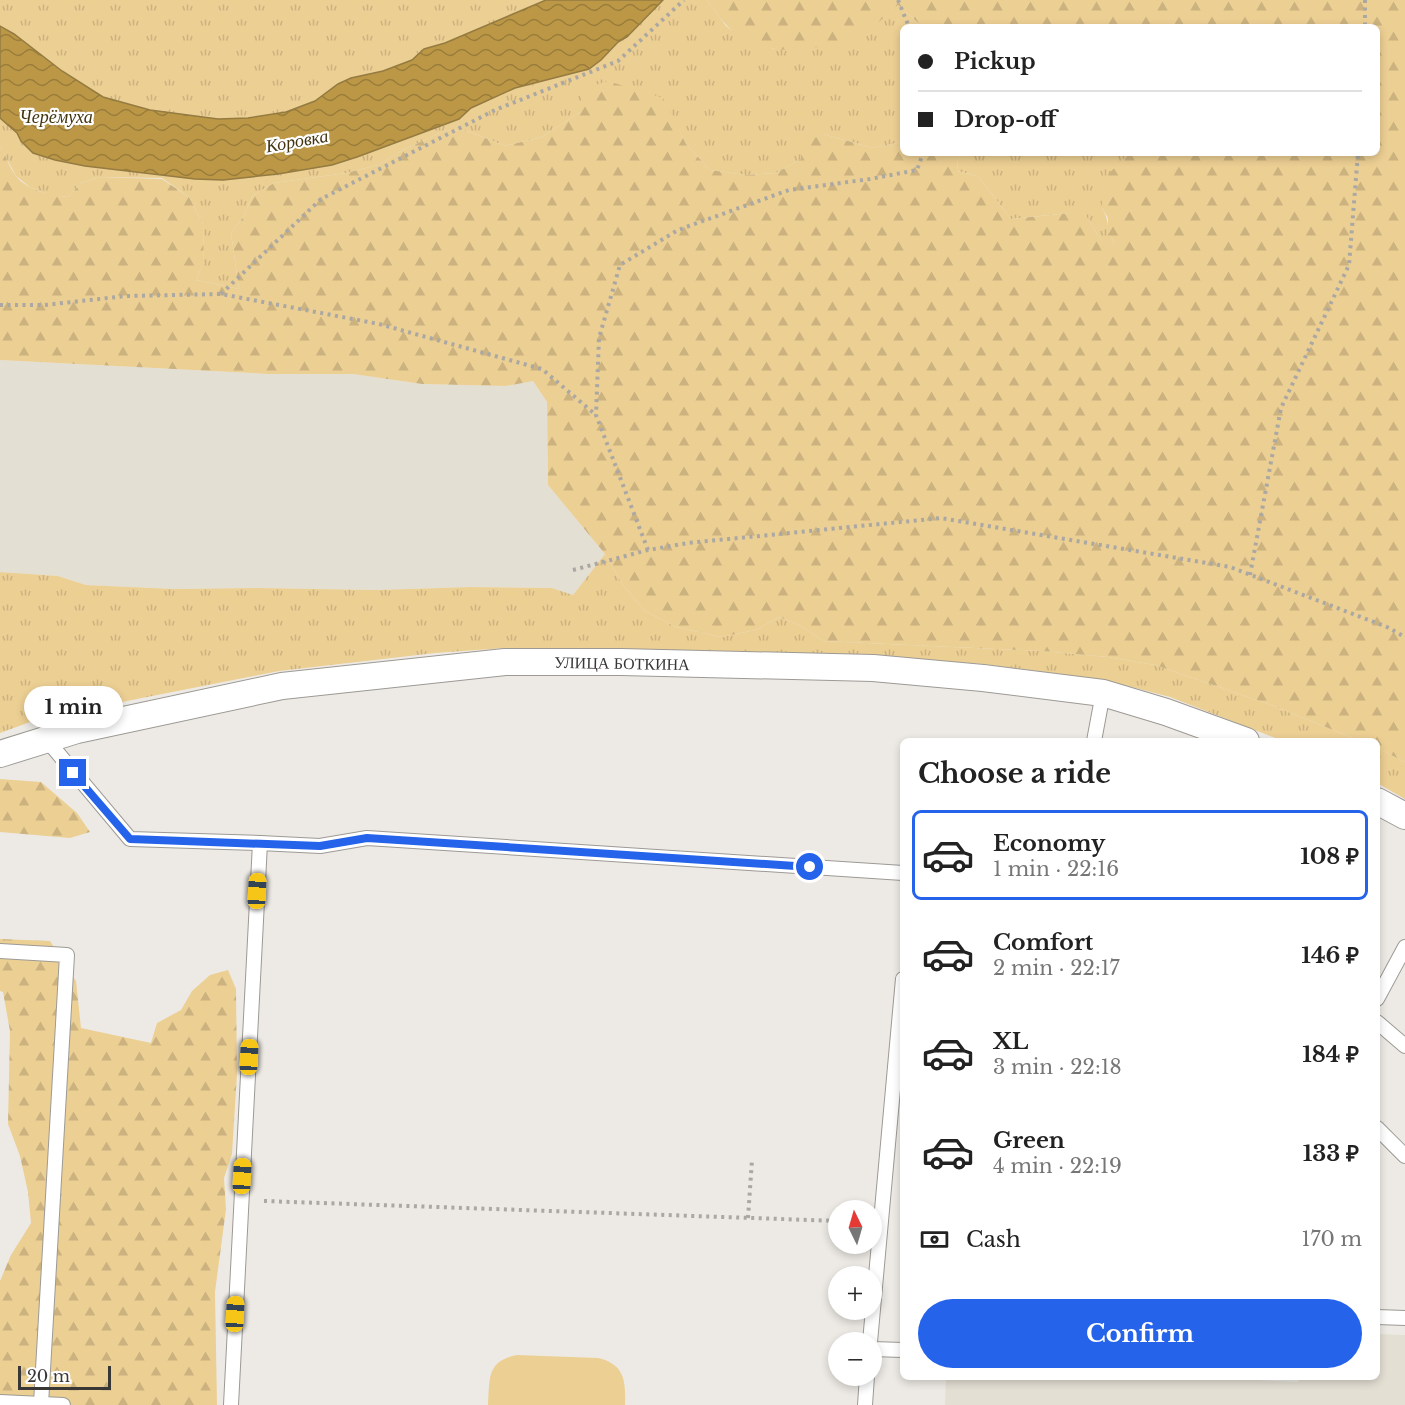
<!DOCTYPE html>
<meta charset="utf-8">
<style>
:root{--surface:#fff;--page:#f2f2f2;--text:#222;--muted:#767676;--line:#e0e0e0;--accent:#2563eb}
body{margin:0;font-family:"Libre Baskerville",serif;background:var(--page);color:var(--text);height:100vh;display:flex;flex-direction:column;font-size:22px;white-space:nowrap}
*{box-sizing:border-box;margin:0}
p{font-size:20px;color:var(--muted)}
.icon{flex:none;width:33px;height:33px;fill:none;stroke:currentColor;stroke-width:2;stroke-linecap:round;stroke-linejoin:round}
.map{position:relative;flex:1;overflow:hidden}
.details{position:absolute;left:900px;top:738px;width:480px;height:642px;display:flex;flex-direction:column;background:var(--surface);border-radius:9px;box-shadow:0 3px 9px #0003}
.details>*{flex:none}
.guide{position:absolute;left:900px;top:24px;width:480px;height:132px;border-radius:9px;box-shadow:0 3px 9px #0003;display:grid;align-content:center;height:132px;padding:0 18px;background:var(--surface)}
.needle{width:39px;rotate:355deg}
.controls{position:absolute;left:828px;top:1200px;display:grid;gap:12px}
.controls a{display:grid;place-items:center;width:54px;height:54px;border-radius:50%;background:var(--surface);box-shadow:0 3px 9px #0003;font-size:30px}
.scale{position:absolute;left:18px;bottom:15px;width:93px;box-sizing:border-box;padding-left:6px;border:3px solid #383735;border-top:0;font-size:16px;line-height:21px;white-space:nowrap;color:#383735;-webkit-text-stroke:4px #fff;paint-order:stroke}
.end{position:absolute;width:27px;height:27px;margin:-14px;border:8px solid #2563eb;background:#fff;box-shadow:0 0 0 3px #fff}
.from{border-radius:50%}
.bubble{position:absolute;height:42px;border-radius:21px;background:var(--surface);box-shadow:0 3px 9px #0003;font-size:20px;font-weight:800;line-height:42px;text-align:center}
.car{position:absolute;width:18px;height:36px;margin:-18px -9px;border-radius:8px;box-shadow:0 0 4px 2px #0007;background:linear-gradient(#f5c518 24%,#345 0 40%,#f5c518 0 76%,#345 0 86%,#f5c518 0)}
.guide b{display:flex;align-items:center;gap:21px;height:57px;font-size:22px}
.guide b+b{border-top:2px solid var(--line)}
.guide i{width:15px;height:15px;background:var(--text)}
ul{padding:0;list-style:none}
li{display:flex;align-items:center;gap:18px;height:90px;margin:0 12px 9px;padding:0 6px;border:3px solid transparent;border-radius:9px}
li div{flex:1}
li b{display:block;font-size:22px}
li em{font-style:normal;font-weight:800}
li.active{border-color:var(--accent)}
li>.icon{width:54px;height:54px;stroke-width:1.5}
h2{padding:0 18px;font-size:27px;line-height:72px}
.pay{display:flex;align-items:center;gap:15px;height:66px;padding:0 18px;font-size:22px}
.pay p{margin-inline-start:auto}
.primary-button{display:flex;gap:12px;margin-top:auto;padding:12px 18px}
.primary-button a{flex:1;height:69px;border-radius:36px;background:var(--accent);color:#fff;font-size:24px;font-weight:800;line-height:69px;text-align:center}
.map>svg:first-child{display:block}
.built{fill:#e4dfd3}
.grass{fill:url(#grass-tufts)}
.forest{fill:url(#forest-firs)}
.pitch{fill:#eccf93}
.water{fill:url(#water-waves);stroke:#947b41;stroke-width:1.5}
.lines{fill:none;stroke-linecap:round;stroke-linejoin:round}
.lane-casing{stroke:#9d9a95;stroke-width:16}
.street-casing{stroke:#9d9a95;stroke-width:28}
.path{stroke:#aba8a4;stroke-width:4;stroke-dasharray:3 4.5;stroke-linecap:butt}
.lane{stroke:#fff;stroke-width:14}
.street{stroke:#fff;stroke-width:26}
.route{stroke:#2563eb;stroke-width:8}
.labels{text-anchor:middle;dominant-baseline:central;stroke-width:4.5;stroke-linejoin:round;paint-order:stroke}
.street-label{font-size:16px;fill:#383735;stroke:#fff}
.water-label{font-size:18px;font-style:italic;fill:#433410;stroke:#fff}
</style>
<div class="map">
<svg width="1405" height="1405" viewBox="0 0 1405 1405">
<defs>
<pattern id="grass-tufts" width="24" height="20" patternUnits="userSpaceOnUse" patternTransform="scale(1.5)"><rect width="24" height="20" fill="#eccf93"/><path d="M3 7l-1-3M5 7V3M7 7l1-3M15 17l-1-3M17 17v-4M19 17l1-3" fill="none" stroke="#cbb27f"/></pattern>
<pattern id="forest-firs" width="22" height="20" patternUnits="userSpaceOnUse" patternTransform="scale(1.5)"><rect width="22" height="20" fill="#eccf93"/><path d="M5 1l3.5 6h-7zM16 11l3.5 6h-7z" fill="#cbb27f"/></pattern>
<pattern id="water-waves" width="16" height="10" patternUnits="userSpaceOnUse" patternTransform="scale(1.5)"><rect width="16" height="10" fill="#bc9846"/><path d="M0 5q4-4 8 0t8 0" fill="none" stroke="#9a7d3b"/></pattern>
</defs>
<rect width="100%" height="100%" fill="#edeae5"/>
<!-- built -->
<g class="built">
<path d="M0,360L268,374H353L422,384L506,386L533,381L547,402L548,485L605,554L573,595L552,588L470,587L377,590L258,588L174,589L86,585L58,576L0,572Z"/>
<path d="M1377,1334L1405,1335V1405H945L946,1377H1198L1297,1382L1303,1377H1377Z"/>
</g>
<!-- grass -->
<g class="grass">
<path d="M0,0H546L445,43L424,49L412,60L383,71L351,78L338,84L315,101L286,112L248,118L218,119L150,110L103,97L62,71L14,34L0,26Z"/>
<path d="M663,0H707L726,26L745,40L774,49L869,28L898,5L923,27H903L902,142L873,148L823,134L801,159L776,173L746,175L710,170L686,144L662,98L580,112L542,137L505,146L465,130L444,131L405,149L378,165L346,173L274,183L252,196L244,216L231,233L239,289L196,280L204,262L203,224L189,197L162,178L100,177L81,183L68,197L50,195L31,188L16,176L0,146V118L17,133L21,141L55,160L85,166L195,179L223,180L278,174L332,165L357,157L459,119L471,108L515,88L589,69L601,60L618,42L627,37Z"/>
<path d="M964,153H1130L1102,208C1111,223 1105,229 1114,242L1111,250C1097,240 1095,225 1083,213H1069L1011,219L978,176L957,171L958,158Z"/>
<path d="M605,554L623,585L645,611L676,627L721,637L756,630L779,617L799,625L823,641L1042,651L1108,657L1155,665L1274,706L1360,741H1283L1170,697L1105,680L983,664L870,656L505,648L435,653L279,671L41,718L0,733V572L58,576L86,585L174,589L258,588L377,590L470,587L552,588L573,595Z"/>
<path d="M1377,748L1405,762V799L1377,783Z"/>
</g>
<!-- forest -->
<g class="forest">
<path d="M707,0H1405V762L1377,748V741H1360L1274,706L1155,665L1108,657L1042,651L823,641L799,625L779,617L756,630L721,637L676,627L645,611L623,585L605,554L548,485L547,402L533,381L506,386L422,384L353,374H268L0,360V146C6,155 9,167 16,176C28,191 50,195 68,197L81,183L100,177L162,179L189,197L203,224L204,262L196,280L239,289L231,233L244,216L252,196L274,183L346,173L378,165L405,149L444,131L465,130L505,146L542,137L580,112L583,89L608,81L663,98L686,144L710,170L746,175L776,173L801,159L802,144L823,134L873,148L902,142L903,138V153H964L958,158L957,171L978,176L1011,219L1069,213H1083C1095,225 1097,240 1111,249L1114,242L1108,233V218L1102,208L1103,179L1130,153H1377V27H923L898,5C888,13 879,23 869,29C836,48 780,59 745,40C728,31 718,15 707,0Z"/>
<path d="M0,779L41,782L77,813L90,832L70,838L0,832Z"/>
<path d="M0,939L50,941L76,981L81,1028L151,1043L157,1023L181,1010L192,991L210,975L228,970L236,989L237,1074L232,1154L224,1178L226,1209L215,1292L217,1405H0V1281L11,1255L31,1223L28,1192L20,1156L8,1124L10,1031L3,992L0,991Z"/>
</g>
<!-- pitch -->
<path class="pitch" d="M517,1355L598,1358C624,1364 626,1380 625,1405H488C490,1379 486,1361 517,1355Z"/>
<!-- water -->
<path class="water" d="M546,0H663L627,37L618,42L601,60L589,69L515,88L471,108L459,119L357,157L332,165L278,174L223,180L195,179L85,166L55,160L33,153L21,141L17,133L0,118V26L14,34L62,71L103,97L150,110L218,119L248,118L286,112L315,101L338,84L351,78L383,71L412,60L424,49L445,43Z"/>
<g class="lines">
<defs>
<g id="lane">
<path d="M46,739L130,839L260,843"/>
<path d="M1094,741L1103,693"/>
<path d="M0,951L67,955L41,1404"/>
<path d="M1377,999L1405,947"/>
<path d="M1377,1022L1405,1046"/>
<path d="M1377,1128L1405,1156"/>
<path d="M1377,1317L1405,1318"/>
<path d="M870,1342L903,979"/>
<path d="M872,1349L903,1350"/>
<path d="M0,1402L63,1405"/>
<path d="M231,1405L260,843L320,846L367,838L903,873"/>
<path d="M865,1405L867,1376"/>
</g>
<g id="street">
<path d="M0,754L77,730L282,686L505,662H621L873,668L983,678L1103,693L1166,712L1246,741"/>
<path d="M1377,801L1405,816"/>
</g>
</defs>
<!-- lane casing -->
<use href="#lane" class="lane-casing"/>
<!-- street casing -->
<use href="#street" class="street-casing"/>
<!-- path -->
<g class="path">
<path d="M898,0L909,27"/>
<path d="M1365,0V27"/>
<path d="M221,294L321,199L495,110L618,61L684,0"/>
<path d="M0,305H45L126,296L221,294L379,324L542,369L596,415"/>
<path d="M648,550L596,415L599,338L620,265L678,230L789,190L870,179L917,170L923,153"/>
<path d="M573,570L648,550L688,543L941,518L1230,567L1387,627L1405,637"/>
<path d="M1250,575L1281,408L1349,265L1358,153"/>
<path d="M264,1201L838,1221"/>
<path d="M748,1218L752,1160"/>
</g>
<!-- lane -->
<use href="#lane" class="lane"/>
<!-- street -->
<use href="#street" class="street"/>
</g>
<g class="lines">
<!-- route -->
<path class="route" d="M73,773L130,839L320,846L367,838L810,867"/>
</g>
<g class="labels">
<!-- street labels -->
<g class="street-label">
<text transform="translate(622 663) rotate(1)">УЛИЦА БОТКИНА</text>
</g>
<!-- water labels -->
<g class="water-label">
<text x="56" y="117">Черёмуха</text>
<text transform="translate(297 141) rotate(-10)">Коровка</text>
</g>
</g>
</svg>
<div class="controls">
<a><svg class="needle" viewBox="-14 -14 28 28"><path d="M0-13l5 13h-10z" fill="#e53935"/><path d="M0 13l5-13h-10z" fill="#767676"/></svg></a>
<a>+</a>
<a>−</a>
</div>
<div class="scale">20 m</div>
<i class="end from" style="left:810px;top:867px"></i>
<i class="end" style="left:73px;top:773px"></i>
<div class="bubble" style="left:24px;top:686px;width:99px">1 min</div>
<i class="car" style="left:257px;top:891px;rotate:3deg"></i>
<i class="car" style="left:249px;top:1057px;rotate:3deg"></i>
<i class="car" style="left:242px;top:1176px;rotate:3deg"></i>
<i class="car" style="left:235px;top:1314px;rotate:3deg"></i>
<div class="guide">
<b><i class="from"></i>Pickup</b>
<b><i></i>Drop-off</b>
</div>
<section class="details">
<h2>Choose a ride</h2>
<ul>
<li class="active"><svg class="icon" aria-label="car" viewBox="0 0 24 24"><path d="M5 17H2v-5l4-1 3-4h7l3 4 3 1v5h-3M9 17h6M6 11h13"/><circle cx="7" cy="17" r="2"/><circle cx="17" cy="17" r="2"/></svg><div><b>Economy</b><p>1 min · 22:16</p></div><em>108 ₽</em></li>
<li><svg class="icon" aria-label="car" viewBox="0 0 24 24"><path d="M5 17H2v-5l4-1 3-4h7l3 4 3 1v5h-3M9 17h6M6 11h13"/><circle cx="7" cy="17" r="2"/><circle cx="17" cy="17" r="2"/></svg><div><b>Comfort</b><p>2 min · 22:17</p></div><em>146 ₽</em></li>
<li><svg class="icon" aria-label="car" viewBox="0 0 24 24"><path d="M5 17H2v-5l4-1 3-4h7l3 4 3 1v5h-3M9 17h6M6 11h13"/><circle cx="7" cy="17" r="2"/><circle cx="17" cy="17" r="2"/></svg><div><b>XL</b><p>3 min · 22:18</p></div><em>184 ₽</em></li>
<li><svg class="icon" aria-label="car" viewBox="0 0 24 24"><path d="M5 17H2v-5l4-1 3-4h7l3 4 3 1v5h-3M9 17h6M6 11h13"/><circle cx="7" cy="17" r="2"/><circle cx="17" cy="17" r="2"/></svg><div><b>Green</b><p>4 min · 22:19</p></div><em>133 ₽</em></li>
</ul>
<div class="pay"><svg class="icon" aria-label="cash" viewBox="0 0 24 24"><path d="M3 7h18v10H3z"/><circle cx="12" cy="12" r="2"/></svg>Cash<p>170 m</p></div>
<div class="primary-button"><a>Confirm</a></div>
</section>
</div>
